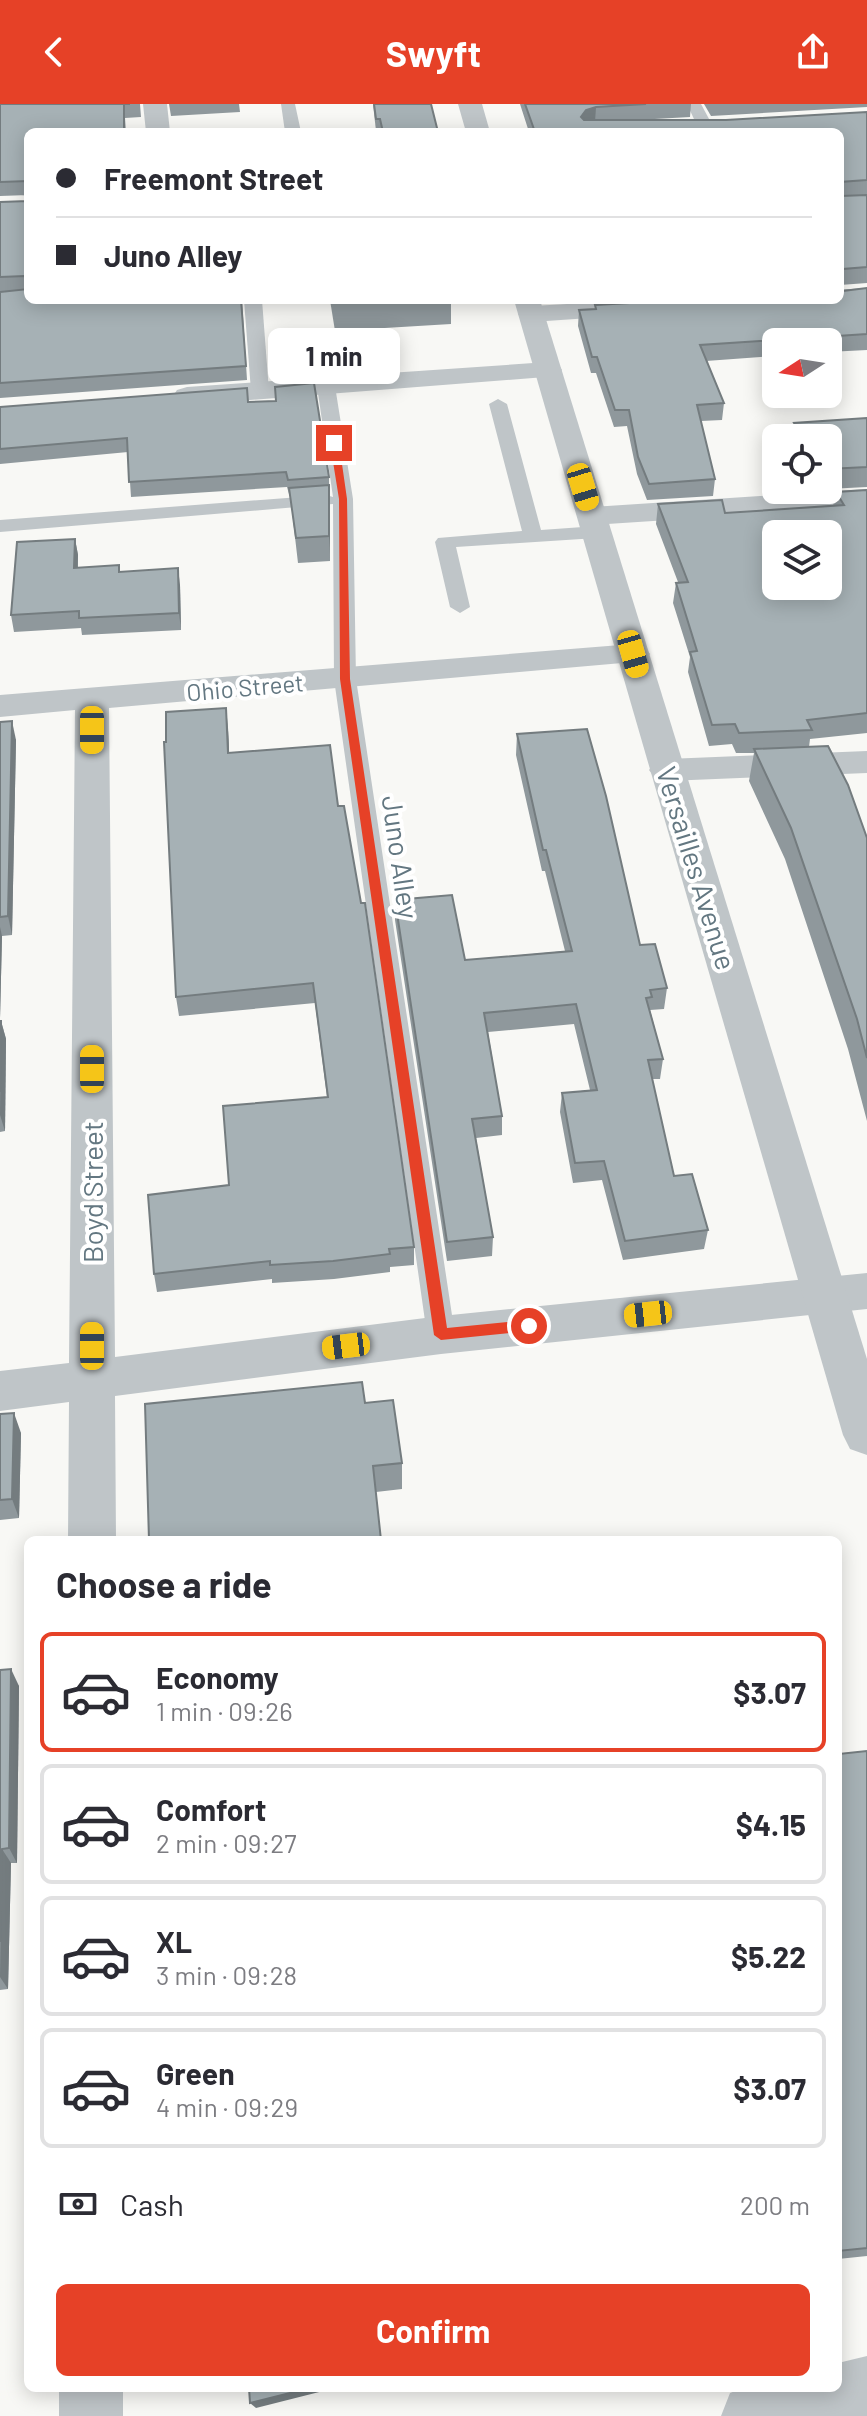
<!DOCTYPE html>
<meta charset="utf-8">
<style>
:root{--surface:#fff;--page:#f7f7f7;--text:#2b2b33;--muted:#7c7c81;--line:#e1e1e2;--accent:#e64127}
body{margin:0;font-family:Barlow,sans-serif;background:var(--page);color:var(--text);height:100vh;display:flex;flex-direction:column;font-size:30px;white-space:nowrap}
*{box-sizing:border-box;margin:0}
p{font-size:26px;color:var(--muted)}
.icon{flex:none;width:44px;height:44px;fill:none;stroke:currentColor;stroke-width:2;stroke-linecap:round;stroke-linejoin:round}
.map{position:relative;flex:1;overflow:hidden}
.details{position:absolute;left:24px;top:1432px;width:818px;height:856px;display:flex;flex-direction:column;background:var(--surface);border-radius:12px;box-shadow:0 4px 20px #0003}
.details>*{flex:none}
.top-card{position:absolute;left:24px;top:24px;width:820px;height:176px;border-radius:12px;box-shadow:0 4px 20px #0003;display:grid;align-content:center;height:176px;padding:0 32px;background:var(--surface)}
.needle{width:52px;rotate:258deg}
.buttons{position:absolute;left:762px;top:224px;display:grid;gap:16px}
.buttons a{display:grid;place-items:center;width:80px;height:80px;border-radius:12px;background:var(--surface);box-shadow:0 4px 20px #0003;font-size:40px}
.end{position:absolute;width:36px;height:36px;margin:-18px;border:10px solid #e64127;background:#fff;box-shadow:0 0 0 4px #fff}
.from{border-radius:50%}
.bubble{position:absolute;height:56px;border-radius:12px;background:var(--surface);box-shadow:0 4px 20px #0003;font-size:26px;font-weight:700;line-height:56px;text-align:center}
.car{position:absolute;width:24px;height:48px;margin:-24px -12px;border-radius:10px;box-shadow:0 0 6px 2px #0007;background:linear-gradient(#f5c518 24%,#345 0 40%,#f5c518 0 76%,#345 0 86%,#f5c518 0)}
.top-card b{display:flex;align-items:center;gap:28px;height:76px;font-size:30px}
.top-card b+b{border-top:2px solid var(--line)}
.top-card i{width:20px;height:20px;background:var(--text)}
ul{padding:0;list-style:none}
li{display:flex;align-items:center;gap:24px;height:120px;margin:0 16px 12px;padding:0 16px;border:4px solid var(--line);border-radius:12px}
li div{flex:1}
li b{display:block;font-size:30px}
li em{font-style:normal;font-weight:700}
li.selected{border-color:var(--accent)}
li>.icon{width:72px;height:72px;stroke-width:1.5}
h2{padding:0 32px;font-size:36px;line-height:96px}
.pay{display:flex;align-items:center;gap:20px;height:88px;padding:0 32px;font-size:30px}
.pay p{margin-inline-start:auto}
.action{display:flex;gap:16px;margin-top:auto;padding:16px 32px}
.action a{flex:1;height:92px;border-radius:12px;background:var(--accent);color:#fff;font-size:32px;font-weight:700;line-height:92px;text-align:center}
header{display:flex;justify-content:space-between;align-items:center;height:104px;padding:0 32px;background:var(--accent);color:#fff;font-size:36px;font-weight:700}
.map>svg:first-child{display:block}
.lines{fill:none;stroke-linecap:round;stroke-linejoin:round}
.service{fill:#bfc5c8;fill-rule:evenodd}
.minor{fill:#bfc5c8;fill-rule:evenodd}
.tertiary{fill:#bfc5c8;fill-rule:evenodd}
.wall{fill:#8f989c}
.shaded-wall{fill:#747c7f}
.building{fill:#a6b1b5;stroke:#747c7f;stroke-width:2;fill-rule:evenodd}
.route{fill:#e64127}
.labels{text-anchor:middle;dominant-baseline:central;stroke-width:8;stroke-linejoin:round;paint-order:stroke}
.far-street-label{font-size:24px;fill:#637781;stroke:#fff}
.street-label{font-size:28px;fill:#637781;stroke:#fff}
</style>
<header><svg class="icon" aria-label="back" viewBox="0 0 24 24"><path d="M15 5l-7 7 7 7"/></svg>Swyft<svg class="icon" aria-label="share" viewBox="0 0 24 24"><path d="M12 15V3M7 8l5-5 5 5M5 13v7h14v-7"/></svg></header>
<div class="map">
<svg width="867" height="2312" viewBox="0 0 867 2312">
<rect width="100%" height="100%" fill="#f8f8f5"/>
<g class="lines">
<!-- service -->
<g class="service">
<path d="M281,0H295L301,28H285Z"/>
<path d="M687,0H701L716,28H700Z"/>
<path d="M244,196H262L269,287L260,292L251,287Z"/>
<path d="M326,277L335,282L353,395L356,575L455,1231L451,1240L441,1243L431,1240L427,1231L334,575L333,400L0,428V416L326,391L333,393L317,282Z"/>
<path d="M498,295L507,300L541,426L597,422L607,428L597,434L456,443L470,503L460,509L450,503L435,438L438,434L522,427L489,300Z"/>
</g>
<!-- minor -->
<g class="minor">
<path d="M143,0H167L170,28H146Z"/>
<path d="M637,196L647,198L651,204L647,210L532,218L522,216L518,210L522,204L532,202Z"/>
<path d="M548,258L558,260L562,266L558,272L187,301L177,298L173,292L177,286L187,283Z"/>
<path d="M867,385V403L592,421L581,419L577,412L581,405L592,403Z"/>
<path d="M633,540L645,543L650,550L645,557L109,604L115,1253L441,1212L867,1169V1205L441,1250L115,1292L116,1436H68L69,1298L0,1307V1267L69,1259L75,606L0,613V591Z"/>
<path d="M867,647V669L667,677L655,674L649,666L655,658L667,655Z"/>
<path d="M867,2252V2312H721L730,2289L743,2284H838V2259Z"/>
<rect x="59" y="2284" width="64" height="28"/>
</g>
<!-- tertiary -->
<g class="tertiary">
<path d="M458,0H482L490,28H466Z"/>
<path d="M514,196H540L867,1255V1351L850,1345L843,1331Z"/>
</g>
</g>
<!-- wall -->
<g class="wall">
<path d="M0,0H140L141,13L125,14L126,28H28V196H242L247,276L0,294V98L28,97V91L0,92Z"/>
<path d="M169,0H239L240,8L171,12Z"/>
<path d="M373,0H431L438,28L376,27Z"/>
<path d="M520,0H691L690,13L637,16H726L867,8V179L840,181V28H529Z"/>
<path d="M704,0H867V3L711,12Z"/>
<path d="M867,184V246L828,248V238H776V252L706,257L724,299L722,316L701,317L715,375L713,392L647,396L637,370L627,322L614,323L596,269H591L578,222L579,206L595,205V201Z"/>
<path d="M330,196H451V220L335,227Z"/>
<path d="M275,283L329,373L330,457L298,459L290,390H289L287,383L131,393L128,348L0,360V303L276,297Z"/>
<path d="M867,314V383L828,385V334Z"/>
<path d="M794,319L803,334H792Z"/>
<path d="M867,386V629L810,635L809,643L867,734V1017L848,945L785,755L749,677L754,649H736L732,640L709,642L688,568L690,553L673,499L676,479L678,478L656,420L658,400L725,409L833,402L836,388Z"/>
<path d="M75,435L78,451V464L120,468L180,481L181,526L82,531L81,524L14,528L11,511Z"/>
<path d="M0,618L16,636L12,831L2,832L0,914Z"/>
<path d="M228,624L229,648L338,702L414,1143V1161L390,1163V1168L334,1175L272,1179V1175L157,1188L154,1170L229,1081L327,993L315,899L179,912L176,893Z"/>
<path d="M517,630L640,841L667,884L664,905L650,906L663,955L660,975H652L674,1072L708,1126L704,1145L623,1156L602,1076L573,1079L560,1008L562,989L590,986L574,920L488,928L502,1012V1031L476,1034L493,1133L492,1152L447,1157L395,816V796L465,856L565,847L545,767H542L516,651Z"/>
<path d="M0,917H1L6,935L5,1027L0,1028Z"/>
<path d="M365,1299L402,1359V1385L376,1388Z"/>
<path d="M0,1310L21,1329L19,1414L0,1416Z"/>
<path d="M0,1566L19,1582L17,1759H11L8,1885L0,1886Z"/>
<path d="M867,1647V2152L838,2155V1648L839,1650Z"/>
</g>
<!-- shaded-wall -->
<g class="shaded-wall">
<path d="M596,3L595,18L585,21L581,13L586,6Z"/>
<path d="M329,381L330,405V457L329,432Z"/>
<path d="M75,435L78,451L77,481L74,464Z"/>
<path d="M178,464L180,481L181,526L179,509Z"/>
<path d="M226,604L228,624L230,668L228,649Z"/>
<path d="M12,617L16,636L12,831L8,812Z"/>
<path d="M0,823L2,832L0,914Z"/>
<path d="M1,917L6,935L5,1027L0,1011Z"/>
<path d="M14,1309L21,1329L19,1414L12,1395Z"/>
<path d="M11,1565L19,1582L17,1759L9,1744Z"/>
<path d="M2,1745L11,1759L8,1885L0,1873Z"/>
<path d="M310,2284H335L256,2304L250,2299Z"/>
</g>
<!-- building -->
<g class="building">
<path d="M0,0H130H124V28H28V175L25,172L0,173V98L28,97V77L0,78Z"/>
<path d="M374,0H431L438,28H383L380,15H376Z"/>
<path d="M525,0H646L596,3L586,6L581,13L584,16H726L867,8V76L840,78L841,92L867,91V163L843,165L840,176V28H535Z"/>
<path d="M867,184V230L700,241L724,299L697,301L715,375L649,380L638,353L629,306H615L597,253H592L579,206L596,205L595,201L682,196H840V185L843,187Z"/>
<path d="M28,185V196H241L246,262L0,279V188Z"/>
<path d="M314,279L329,373L288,376L286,368L129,378L127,334L0,345V303L247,284L248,298L276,297L275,283Z"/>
<path d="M867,314V363L828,365V334H803L794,319Z"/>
<path d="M329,381V432L296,434L289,384Z"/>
<path d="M867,386V609L807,616L812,626L739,629L735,620L712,621L690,548L697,547L676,479L688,478L658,400L722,396L725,409L844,401L836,388ZM776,430H828V482H776Z"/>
<path d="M75,435L74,464L119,461V468L178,464L179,509L79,514V507L11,511L17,438Z"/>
<path d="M226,604L228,649L330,641L338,702H344L361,799H365L414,1143L389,1145L390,1150L333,1157L270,1161V1157L154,1170L148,1091L229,1081L223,1002L328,993L313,879L176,893L164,638H166V608Z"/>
<path d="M12,617L8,812L0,813V618Z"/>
<path d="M587,625L606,692L640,841L655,840L667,884L650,886L652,893L646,894L663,955L648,956L674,1072L692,1070L708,1126L625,1137L604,1057L575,1059L562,989L597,986L576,900L484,909L502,1012L472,1015L493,1133L447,1138L395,796L452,791L465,856L572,847L546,746H543L517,630Z"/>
<path d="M828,642L848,681L867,734V954L857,915L791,724L754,645Z"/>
<path d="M0,917H1L0,988Z"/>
<path d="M362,1278L365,1299L393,1296L402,1359L373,1362L381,1436H149L145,1300Z"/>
<path d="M14,1309L12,1395L0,1396V1310Z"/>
<path d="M11,1565L9,1744L2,1745L0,1838V1566Z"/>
<path d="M867,1647V2144L838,2147V1648L839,1650Z"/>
<path d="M249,2284H310L250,2299Z"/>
</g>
<!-- route -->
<path class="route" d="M334,336L339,339L347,395L350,575L447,1224L529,1216L536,1222L529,1227L441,1236L434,1231L340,575L339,395L330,339Z"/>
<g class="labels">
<!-- far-street labels -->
<g class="far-street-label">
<text transform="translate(245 583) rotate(-5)">Ohio Street</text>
</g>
<!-- street labels -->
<g class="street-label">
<text transform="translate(401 753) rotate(82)">Juno Alley</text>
<text transform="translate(697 764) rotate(73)">Versailles Avenue</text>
<text transform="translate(92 1088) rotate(-90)">Boyd Street</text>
</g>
</g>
</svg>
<div class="buttons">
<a><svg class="needle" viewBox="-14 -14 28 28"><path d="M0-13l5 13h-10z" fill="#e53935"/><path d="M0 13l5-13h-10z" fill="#7c7c81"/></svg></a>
<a><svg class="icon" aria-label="locate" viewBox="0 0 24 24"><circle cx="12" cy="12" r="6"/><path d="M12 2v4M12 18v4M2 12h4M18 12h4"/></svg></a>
<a><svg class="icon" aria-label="layers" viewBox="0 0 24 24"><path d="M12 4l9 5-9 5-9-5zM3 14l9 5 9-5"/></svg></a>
</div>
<i class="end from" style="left:529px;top:1222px"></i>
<i class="end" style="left:334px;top:339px"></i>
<div class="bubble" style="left:268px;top:224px;width:132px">1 min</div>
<i class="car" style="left:583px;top:383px;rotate:163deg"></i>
<i class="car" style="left:633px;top:550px;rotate:164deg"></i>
<i class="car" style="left:92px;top:626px;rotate:180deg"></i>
<i class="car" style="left:92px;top:965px;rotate:0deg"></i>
<i class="car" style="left:648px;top:1210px;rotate:264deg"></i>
<i class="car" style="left:92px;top:1242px;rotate:0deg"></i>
<i class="car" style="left:346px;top:1242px;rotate:263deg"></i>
<div class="top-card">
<b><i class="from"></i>Freemont Street</b>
<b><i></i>Juno Alley</b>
</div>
<section class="details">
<h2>Choose a ride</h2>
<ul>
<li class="selected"><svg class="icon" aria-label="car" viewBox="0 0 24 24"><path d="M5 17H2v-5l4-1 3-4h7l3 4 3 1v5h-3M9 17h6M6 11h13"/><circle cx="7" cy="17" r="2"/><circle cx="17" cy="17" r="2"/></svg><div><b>Economy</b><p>1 min · 09:26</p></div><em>$3.07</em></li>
<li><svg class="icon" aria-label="car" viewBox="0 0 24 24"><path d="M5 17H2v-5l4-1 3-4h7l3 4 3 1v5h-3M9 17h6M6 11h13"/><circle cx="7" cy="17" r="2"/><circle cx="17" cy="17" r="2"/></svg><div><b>Comfort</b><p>2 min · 09:27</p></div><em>$4.15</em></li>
<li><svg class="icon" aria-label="car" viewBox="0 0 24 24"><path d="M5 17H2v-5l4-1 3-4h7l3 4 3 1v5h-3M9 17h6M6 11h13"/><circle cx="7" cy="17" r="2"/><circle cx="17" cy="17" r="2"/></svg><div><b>XL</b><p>3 min · 09:28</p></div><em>$5.22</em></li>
<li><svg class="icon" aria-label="car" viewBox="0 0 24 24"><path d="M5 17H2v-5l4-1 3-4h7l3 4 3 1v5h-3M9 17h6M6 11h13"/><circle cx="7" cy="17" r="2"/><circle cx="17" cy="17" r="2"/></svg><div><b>Green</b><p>4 min · 09:29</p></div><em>$3.07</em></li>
</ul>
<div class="pay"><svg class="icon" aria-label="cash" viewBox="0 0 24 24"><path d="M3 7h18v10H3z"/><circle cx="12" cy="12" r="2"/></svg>Cash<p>200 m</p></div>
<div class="action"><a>Confirm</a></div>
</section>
</div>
